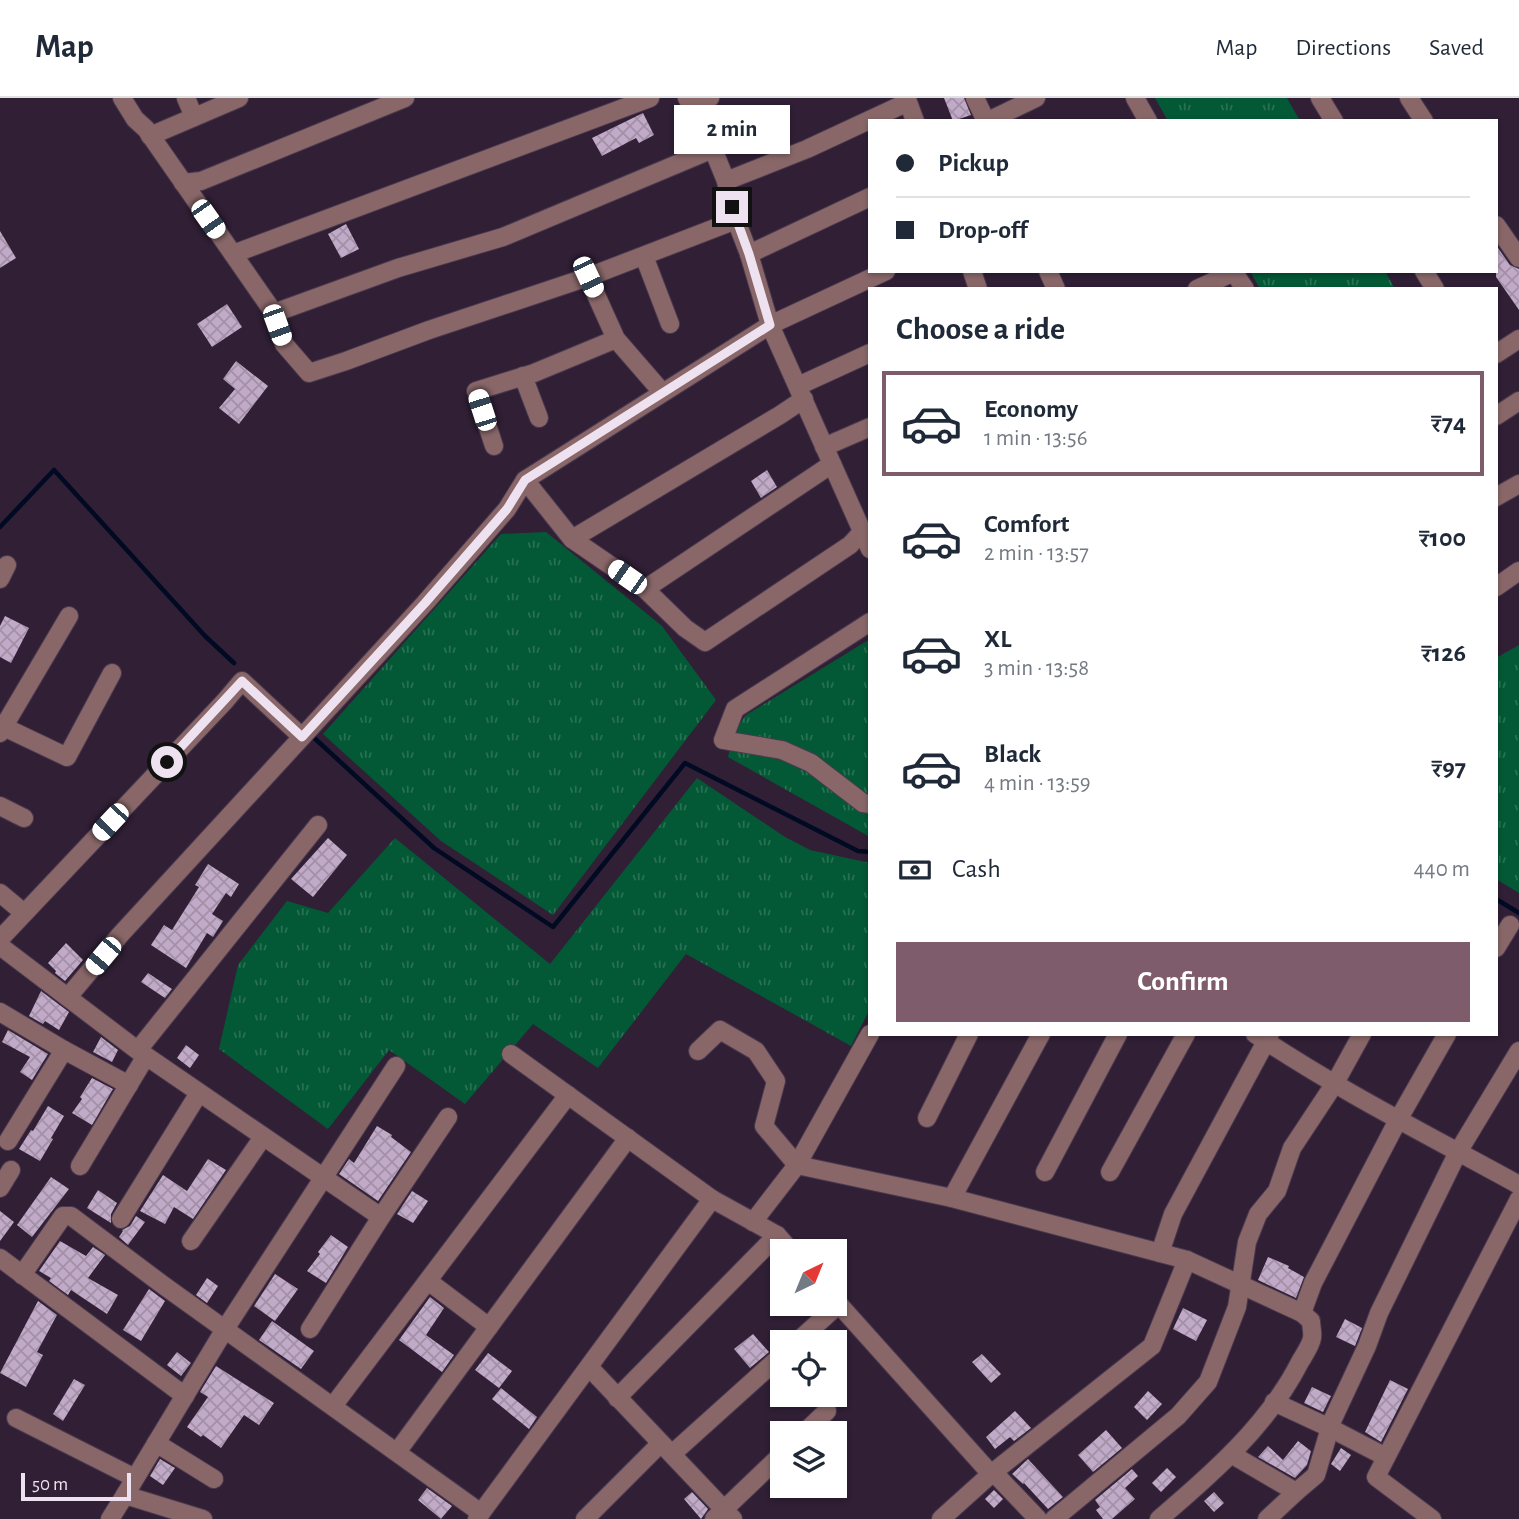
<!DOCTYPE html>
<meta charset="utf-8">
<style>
:root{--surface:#fff;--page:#f2f2f3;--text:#1f2937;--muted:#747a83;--line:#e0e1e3;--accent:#7e5c6b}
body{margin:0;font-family:"Alegreya Sans",sans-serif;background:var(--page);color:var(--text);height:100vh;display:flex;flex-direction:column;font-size:26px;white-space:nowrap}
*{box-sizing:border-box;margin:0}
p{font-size:23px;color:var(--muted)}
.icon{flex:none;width:38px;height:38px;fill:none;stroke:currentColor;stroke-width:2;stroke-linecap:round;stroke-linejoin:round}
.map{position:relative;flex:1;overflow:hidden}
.drawer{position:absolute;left:868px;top:189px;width:630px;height:749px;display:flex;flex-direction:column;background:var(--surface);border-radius:0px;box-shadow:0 2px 5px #0004}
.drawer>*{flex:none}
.banner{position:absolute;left:868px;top:21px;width:630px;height:154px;border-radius:0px;box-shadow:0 2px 5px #0004;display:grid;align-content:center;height:154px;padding:0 28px;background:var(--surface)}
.needle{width:46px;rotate:43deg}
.fabs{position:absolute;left:770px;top:1141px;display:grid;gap:14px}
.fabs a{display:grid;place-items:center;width:77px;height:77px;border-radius:0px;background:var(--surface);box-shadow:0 2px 5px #0004;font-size:35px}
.scale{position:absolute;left:21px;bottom:18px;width:110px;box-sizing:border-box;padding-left:7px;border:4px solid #eee2f1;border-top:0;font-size:19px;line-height:24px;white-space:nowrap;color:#eee2f1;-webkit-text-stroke:5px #301f35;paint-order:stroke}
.end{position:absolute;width:32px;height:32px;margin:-16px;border:9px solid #eee2f1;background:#111;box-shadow:0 0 0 4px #111}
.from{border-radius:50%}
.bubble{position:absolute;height:49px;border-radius:0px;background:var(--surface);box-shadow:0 2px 5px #0004;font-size:23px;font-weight:600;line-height:49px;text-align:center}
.car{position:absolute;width:21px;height:42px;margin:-21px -10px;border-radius:9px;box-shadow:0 0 5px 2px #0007;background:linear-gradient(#fff 24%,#345 0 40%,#fff 0 76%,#345 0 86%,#fff 0)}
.banner b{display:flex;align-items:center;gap:24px;height:66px;font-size:26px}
.banner b+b{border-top:2px solid var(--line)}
.banner i{width:18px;height:18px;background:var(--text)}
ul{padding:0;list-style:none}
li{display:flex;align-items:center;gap:21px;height:105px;margin:0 14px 10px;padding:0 14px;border:4px solid transparent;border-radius:0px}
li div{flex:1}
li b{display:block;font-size:26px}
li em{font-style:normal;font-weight:600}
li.selected{border-color:var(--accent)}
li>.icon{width:63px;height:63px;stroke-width:1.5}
h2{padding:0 28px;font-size:32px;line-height:84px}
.pay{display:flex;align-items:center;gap:18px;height:77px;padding:0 28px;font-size:26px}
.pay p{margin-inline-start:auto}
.button{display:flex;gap:14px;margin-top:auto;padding:14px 28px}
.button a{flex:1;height:80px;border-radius:0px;background:var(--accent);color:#fff;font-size:28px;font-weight:600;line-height:80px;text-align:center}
header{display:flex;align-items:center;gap:42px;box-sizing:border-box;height:98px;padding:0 35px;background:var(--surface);border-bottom:2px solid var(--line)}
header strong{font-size:33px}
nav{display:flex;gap:38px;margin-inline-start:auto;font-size:24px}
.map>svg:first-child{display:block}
.grass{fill:url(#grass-tufts)}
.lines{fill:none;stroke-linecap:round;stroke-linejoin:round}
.stream{stroke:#000a23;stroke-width:4.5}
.building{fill:url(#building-cross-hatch)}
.minor-casing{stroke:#4b3a4f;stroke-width:20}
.minor{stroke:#896769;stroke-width:18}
.route{stroke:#eee2f1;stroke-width:9}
</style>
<header>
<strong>Map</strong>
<nav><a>Map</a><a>Directions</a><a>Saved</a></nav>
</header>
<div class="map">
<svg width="1519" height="1421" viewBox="0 0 1519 1421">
<defs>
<pattern id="grass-tufts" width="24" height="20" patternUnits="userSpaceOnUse" patternTransform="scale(1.75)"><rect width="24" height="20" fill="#035935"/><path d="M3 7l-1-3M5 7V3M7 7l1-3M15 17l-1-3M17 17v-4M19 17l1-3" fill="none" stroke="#287153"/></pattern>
<pattern id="building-cross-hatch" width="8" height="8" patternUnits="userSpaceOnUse" patternTransform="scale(1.75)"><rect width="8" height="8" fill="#c1aac7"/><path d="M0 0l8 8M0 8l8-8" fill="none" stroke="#a290a7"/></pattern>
</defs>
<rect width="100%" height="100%" fill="#301f35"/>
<!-- grass -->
<g class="grass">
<path d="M1155,0H1287L1300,23H1168Z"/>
<path d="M1250,173H1385L1395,191H1260Z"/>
<path d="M546,434L662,528L716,602L553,817L441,743L323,636L501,436Z"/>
<path d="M870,541V739L728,659L734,633L746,617Z"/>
<path d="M1519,547V795L1496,781V560Z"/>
<path d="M697,680L785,739L810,752L870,765V911L851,948L686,856L598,970L533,926L465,1006L389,952L328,1031L219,951L238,867L287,803L328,815L395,740L550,866Z"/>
</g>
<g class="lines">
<!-- stream -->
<g class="stream">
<path d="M0,429L54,372L205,538L234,565"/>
<path d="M311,637L434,750L553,829L685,665L858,753L870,754"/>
<path d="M1496,801L1519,815"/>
</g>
</g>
<!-- building -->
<g class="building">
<path d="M944,0H964L971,17L953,23Z"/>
<path d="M643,15L654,37L639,45L636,40L602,58L592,40Z"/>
<path d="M346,126L359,151L341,160L328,136Z"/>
<path d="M0,133L16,160L0,170Z"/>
<path d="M1496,147L1510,167L1519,171V212L1496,179Z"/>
<path d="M227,206L242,229L212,249L197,226Z"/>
<path d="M236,263L268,288L239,326L219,310L235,291L223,281Z"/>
<path d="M767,372L777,389L761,400L751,383Z"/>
<path d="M5,518L29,530L11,565L0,559V528Z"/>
<path d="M328,740L347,757L313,799L291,781Z"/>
<path d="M208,766L239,786L231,799L226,795L212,816L223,823L213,839L207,835L186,870L151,847L164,827L172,832L199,789L195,787Z"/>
<path d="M66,845L83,862L65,883L55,875L56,873L48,865Z"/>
<path d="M148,875L172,891L165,900L141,884Z"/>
<path d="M41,893L69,914L59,932L45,923L43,926L29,918Z"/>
<path d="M8,932L48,956L32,982L20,974L30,959L2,944Z"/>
<path d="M101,939L118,952L112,964L93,954Z"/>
<path d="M186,947L199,957L190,970L177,960Z"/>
<path d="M92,980L113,991L92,1027L72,1015L82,1001L80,999Z"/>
<path d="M48,1008L64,1018L51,1040L53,1041L40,1063L19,1051L31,1032L33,1033Z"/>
<path d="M377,1028L392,1037L391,1039L411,1054L378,1103L339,1076L349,1061L354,1065Z"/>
<path d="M208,1061L226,1072L193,1121L174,1109L165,1126L140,1113L163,1077L187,1093Z"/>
<path d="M51,1079L69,1091L32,1139L17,1127Z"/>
<path d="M98,1092L117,1105L111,1116V1125L87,1110Z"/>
<path d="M412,1093L428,1103L413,1125L397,1116Z"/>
<path d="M0,1113L14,1124L0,1143Z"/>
<path d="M136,1118L145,1124L128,1147L119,1139L123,1133L122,1132L130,1128Z"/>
<path d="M331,1137L348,1149L326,1185L307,1173L320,1156L318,1154Z"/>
<path d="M60,1143L86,1158L93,1149L105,1157L88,1180L118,1197L107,1216L71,1192L68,1197L49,1183L51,1180L39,1173Z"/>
<path d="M1268,1159L1289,1168L1288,1170L1304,1179L1296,1200L1258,1182Z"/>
<path d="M275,1176L298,1191L275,1223L254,1208Z"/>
<path d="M207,1180L218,1188L207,1205L196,1197Z"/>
<path d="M149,1191L165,1203L141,1243L123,1232Z"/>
<path d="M430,1199L444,1210L426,1237L454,1257L442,1274L399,1242Z"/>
<path d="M38,1203L57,1217L37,1254L43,1257L26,1289L0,1275Z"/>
<path d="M1183,1210L1207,1222L1196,1243L1173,1231Z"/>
<path d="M1345,1221L1362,1230L1355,1248L1336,1239Z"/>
<path d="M272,1223L314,1253L301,1271L259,1242Z"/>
<path d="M753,1236L769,1254L750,1270L734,1251Z"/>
<path d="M177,1254L191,1265L181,1278L167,1267Z"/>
<path d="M488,1255L512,1273L499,1290L475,1272Z"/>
<path d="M982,1256L1001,1276L991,1285L972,1264Z"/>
<path d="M216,1268L274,1305L259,1327L244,1317L221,1350L203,1337L201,1339L187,1329L208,1299L200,1294Z"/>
<path d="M74,1281L85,1287L63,1323L53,1316Z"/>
<path d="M1390,1282L1408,1291L1381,1344L1365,1334Z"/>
<path d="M1312,1289L1331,1298L1323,1314L1304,1305Z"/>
<path d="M501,1290L537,1319L529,1331L492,1301Z"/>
<path d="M1148,1293L1162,1306L1147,1322L1134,1309Z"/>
<path d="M1015,1313L1031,1330L1014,1343L1010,1339L995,1351L986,1339Z"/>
<path d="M1106,1332L1122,1350L1093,1374L1078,1357Z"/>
<path d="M1298,1343L1311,1353L1307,1367L1295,1380L1258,1359L1268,1348L1283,1362Z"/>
<path d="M1341,1350L1351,1357L1340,1373L1331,1366Z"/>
<path d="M160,1361L175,1370L163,1387L150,1378Z"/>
<path d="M1028,1361L1063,1399L1048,1411L1024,1385L1023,1386L1012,1376Z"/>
<path d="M1167,1370L1176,1379L1161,1394L1152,1385Z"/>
<path d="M1132,1371L1138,1378L1125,1390L1135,1401L1112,1421H1103L1096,1412L1100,1409L1095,1402Z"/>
<path d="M427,1390L452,1408L441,1421L418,1402Z"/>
<path d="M994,1392L1003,1401L994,1410L985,1401Z"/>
<path d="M692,1394L708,1411L701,1421L684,1401Z"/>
<path d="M1214,1394L1224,1405L1214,1414L1204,1403Z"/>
</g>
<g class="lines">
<defs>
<g id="minor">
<path d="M122,0L135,21L146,31L274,215L284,246L309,275L346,263L429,232L588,179L736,122"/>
<path d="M186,0L194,19"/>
<path d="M687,0L713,51L726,83L731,109L749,156L770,227L870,451"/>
<path d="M975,0L986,23"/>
<path d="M1135,0L1148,23"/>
<path d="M1320,0L1334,23"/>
<path d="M1409,0L1424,23"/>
<path d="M690,8L710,0"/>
<path d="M988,23L1036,0"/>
<path d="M150,38L239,0"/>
<path d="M726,83L807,51L908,4L915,23"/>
<path d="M183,85L201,83L405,0"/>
<path d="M1496,127L1519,160"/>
<path d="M233,156L650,0"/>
<path d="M749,156L870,99"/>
<path d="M644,158L670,226"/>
<path d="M972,173L978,191"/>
<path d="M1048,173L1056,191"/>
<path d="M1233,173L1245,191"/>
<path d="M1424,173L1435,191"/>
<path d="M588,179L616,241L662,294"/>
<path d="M1197,191L1234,174"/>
<path d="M274,215L398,170L503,139L713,51"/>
<path d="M1496,256L1519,241"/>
<path d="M523,278L539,320"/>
<path d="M798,288L870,255"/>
<path d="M1496,318L1519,303"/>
<path d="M494,348L476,293L534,275L616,241"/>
<path d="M824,349L870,329"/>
<path d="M525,382L572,441L645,491L685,530L705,544L850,447L862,434"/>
<path d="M1496,399L1519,386"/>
<path d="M572,441L780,317L804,301"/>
<path d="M0,481L7,467"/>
<path d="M1496,489L1519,473"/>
<path d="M645,491L832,366"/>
<path d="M870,524L735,611L723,642L782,652L811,665L863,705L870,706"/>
<path d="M4,629L67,659L112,575"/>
<path d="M0,635L69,518"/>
<path d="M302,639L425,505L507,411L525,382L770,227L886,173"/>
<path d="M0,708L24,720"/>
<path d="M0,795L24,815"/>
<path d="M0,841L225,603L242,583L302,639L120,837L68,899"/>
<path d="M0,848L145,958"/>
<path d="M1496,850L1510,827"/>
<path d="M0,914L64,952L129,987"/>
<path d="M1255,936C1340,993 1430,1038 1519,1087"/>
<path d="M138,952L318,727"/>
<path d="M698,953L720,932L756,953L776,983L764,1028L797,1067L952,1100L1187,1162L1302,1215L1311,1223C1311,1228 1313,1235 1312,1240C1311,1247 1304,1257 1300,1264C1268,1327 1212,1376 1159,1421"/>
<path d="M511,956L712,1101L777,1137L791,1153"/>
<path d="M927,1020L969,936"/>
<path d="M8,1043L64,952"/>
<path d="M80,1068L146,958L381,1119"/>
<path d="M1045,1074L1118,936"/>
<path d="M1110,1074L1186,936"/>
<path d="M0,1090L11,1072"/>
<path d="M952,1100L1041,936"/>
<path d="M121,1121L199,995"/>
<path d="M753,1124L797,1067L870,936"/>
<path d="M191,1143L263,1039"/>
<path d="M1160,1155L1173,1116L1270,936"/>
<path d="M0,1160L185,1298"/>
<path d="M22,1177L63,1118H71L163,1187L481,1415L477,1421"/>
<path d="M428,1183L489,1229"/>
<path d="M835,1202L991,1376L999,1380L1038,1421"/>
<path d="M1302,1215L1313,1185L1398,1022L1447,936"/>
<path d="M310,1231L381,1119L448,1019"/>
<path d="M797,1244L839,1206"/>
<path d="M589,1269L733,1421"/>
<path d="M617,1300L777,1137"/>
<path d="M1274,1304L1330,1330L1386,1359"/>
<path d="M333,1308L568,997"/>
<path d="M16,1320L135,1380"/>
<path d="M804,1335L827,1313"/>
<path d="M156,1345L214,1381"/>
<path d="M397,1354L628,1040"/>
<path d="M672,1356L782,1257"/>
<path d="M1231,1356L1296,1394L1316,1377L1332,1323L1367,1248L1379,1215L1458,1054L1519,953"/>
<path d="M125,1397L225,1231L396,968"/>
<path d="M481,1415L712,1101"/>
<path d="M110,1421L125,1397L203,1421"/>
<path d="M585,1421L661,1345"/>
<path d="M714,1421L782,1356"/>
<path d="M941,1421L991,1376L1152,1248L1187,1162"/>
<path d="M1054,1421L1178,1318L1208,1284L1237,1209L1247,1144L1258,1116L1277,1093L1292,1050L1335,985L1362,936"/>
<path d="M1267,1421L1296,1394"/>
<path d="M1432,1421L1376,1379L1519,1101"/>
</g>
</defs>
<!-- minor casing -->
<use href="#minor" class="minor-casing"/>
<!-- minor -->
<use href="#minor" class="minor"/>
</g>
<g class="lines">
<!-- route -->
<path class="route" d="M167,664L242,583L302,639L425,505L507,411L525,382L770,227L749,156L732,109"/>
</g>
</svg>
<div class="fabs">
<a><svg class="needle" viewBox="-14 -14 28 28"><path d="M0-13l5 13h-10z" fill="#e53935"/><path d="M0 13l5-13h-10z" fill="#747a83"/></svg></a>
<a><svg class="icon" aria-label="locate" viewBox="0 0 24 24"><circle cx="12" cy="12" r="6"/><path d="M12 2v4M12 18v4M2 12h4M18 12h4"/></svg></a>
<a><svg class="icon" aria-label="layers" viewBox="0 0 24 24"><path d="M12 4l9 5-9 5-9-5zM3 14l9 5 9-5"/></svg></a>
</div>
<div class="scale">50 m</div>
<i class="end from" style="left:167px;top:664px"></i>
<i class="end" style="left:732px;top:109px"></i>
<div class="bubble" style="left:674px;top:7px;width:116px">2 min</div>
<i class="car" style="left:208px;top:121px;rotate:145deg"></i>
<i class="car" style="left:588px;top:179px;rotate:155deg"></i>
<i class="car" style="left:277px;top:227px;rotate:160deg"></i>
<i class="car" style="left:482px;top:312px;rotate:342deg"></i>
<i class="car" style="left:627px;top:479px;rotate:305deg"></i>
<i class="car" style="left:110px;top:724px;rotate:223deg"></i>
<i class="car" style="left:103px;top:858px;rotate:220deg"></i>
<div class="banner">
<b><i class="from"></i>Pickup</b>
<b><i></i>Drop-off</b>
</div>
<section class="drawer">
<h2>Choose a ride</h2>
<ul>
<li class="selected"><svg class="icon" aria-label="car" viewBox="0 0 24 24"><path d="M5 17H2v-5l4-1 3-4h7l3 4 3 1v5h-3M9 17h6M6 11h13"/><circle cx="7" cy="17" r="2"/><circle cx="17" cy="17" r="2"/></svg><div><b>Economy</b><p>1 min · 13:56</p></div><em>₹74</em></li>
<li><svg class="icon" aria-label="car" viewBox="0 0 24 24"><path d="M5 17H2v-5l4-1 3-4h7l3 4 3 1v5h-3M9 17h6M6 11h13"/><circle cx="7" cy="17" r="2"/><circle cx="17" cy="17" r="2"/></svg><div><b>Comfort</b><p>2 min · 13:57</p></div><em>₹100</em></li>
<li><svg class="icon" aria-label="car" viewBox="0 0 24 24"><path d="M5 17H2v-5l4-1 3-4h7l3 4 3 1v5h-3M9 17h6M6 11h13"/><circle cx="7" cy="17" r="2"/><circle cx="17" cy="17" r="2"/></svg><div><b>XL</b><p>3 min · 13:58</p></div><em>₹126</em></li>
<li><svg class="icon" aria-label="car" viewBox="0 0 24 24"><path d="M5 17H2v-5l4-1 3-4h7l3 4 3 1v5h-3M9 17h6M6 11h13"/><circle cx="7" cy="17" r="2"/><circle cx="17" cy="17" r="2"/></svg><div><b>Black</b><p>4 min · 13:59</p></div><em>₹97</em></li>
</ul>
<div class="pay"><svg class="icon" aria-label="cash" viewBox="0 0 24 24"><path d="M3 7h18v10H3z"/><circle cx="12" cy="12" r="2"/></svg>Cash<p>440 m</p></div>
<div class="button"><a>Confirm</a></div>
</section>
</div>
